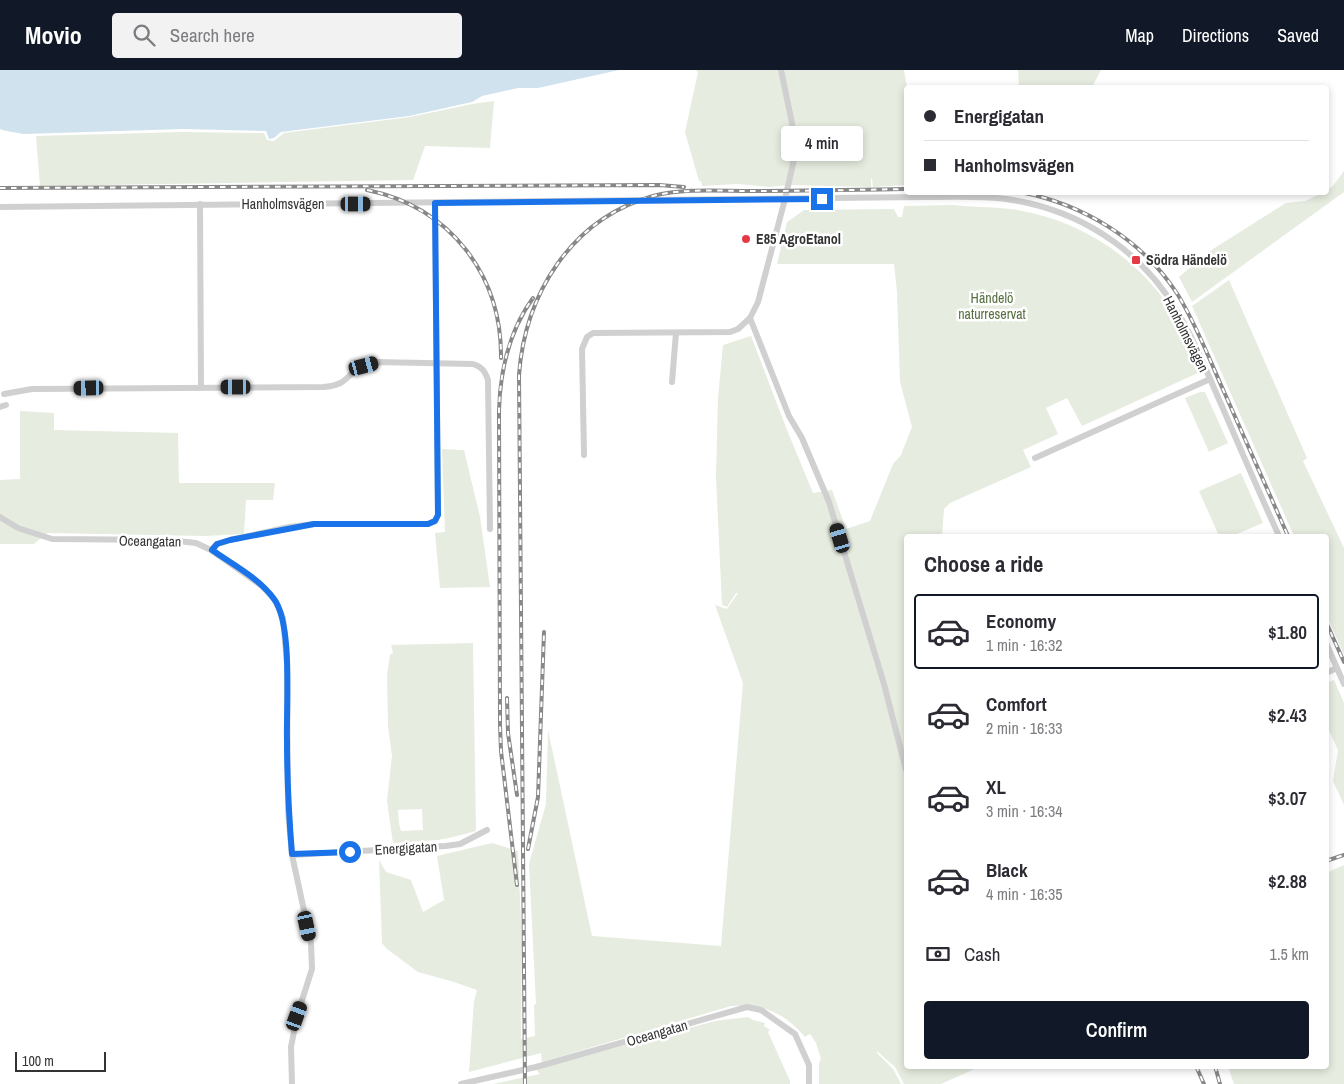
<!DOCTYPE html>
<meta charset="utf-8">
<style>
:root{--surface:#fff;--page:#f2f2f3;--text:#2b2b33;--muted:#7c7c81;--line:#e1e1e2;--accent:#111827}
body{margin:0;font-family:"Archivo Narrow",sans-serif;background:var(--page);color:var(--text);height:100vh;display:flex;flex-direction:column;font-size:19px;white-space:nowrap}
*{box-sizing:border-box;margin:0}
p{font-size:16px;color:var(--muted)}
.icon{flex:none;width:28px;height:28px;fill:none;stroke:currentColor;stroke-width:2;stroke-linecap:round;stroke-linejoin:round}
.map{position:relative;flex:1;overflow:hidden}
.details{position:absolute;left:904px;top:464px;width:425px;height:535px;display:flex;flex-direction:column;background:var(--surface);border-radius:5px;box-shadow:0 2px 8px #0003}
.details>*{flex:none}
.banner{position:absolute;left:904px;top:15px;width:425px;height:110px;border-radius:5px;box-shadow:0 2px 8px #0003;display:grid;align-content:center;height:110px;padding:0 20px;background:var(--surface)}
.scale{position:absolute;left:15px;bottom:12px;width:91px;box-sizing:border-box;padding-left:5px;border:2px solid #333;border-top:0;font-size:14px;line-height:18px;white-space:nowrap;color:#333;-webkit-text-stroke:4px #fff;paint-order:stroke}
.end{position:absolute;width:22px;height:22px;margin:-11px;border:6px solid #1a73e8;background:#fff;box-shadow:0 0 0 2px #fff}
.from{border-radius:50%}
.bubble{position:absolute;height:35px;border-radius:5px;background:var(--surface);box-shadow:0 2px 8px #0003;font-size:16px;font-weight:600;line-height:35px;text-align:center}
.car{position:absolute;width:15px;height:30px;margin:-15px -8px;border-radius:6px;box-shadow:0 0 4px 1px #0007;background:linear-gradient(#222 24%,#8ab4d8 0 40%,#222 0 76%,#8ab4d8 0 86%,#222 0)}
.banner b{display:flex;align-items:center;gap:18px;height:48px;font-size:19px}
.banner b+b{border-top:1px solid var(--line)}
.banner i{width:12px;height:12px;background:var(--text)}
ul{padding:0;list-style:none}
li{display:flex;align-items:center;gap:15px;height:75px;margin:0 10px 8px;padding:0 10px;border:2px solid transparent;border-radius:5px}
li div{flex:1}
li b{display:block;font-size:19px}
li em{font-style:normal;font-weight:600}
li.on{border-color:var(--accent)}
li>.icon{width:45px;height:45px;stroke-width:1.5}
h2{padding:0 20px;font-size:22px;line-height:60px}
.pay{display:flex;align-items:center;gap:12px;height:55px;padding:0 20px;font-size:19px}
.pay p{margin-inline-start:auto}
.cta{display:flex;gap:10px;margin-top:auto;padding:10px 20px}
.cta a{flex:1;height:58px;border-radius:5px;background:var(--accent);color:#fff;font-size:20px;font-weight:600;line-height:58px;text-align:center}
header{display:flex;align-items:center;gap:30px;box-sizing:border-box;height:70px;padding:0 25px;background:var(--accent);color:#fff}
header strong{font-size:24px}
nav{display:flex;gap:28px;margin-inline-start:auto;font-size:18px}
.search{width:350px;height:45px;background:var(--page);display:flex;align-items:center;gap:12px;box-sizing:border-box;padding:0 18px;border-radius:5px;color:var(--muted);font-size:19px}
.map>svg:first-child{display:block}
.green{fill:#e6ecdf;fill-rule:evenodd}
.water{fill:#cfe2ee}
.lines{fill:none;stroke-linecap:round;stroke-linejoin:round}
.minor{stroke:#d0d0d0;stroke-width:6}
.rail-casing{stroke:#888;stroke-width:4}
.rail{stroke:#fff;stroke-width:2;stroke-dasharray:5.5;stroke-linecap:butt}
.route{stroke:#1a73e8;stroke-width:6}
.poi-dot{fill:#e63946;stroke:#fff;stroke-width:2}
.labels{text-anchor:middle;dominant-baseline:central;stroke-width:5;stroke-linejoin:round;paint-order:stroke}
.street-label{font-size:14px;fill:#333;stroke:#fff}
.poi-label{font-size:14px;font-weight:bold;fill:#333;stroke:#fff;text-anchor:start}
.park-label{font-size:14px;fill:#56703f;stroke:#fff}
</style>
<header>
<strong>Movio</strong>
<div class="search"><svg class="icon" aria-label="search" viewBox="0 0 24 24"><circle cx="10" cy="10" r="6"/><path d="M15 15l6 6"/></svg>Search here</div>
<nav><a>Map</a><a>Directions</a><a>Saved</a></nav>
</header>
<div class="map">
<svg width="1344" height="1014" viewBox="0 0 1344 1014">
<rect width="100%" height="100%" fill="#fff"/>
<!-- green -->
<g class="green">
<path d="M696,0H904L907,17L906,115L873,117L872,108L871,109V117L789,115L769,117L739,114L702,116L701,111H699L685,62L698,2Z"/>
<path d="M1018,0H1101L1092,17L1019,18Z"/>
<path d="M494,31L490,78L425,76L413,110L40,116L36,66L182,62L264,63L267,70L274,71L284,63L410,47L472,34Z"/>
<path d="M1344,101V122L1192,232L1179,207L1213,179L1286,133L1305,131L1322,123L1326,122V120L1332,117Z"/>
<path d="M953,135C972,137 992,137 1011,139C1078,149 1133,184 1171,239C1182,255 1192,284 1200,302L1082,356L1067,328L1046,338L1058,364L1023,380L1031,397L950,433L944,439L942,466H906V996H981L941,1014H904L895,997L877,981V983L893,999L901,1014H819V993L821,989L816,973L810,964L805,967C784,942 763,934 731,936L542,992L541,983L469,1002L474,931L477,920L454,912L418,902L387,879L381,872L382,873L379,790L386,802L411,810L423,842L444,830L437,786L492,773L518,781L522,876L521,969L535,966L534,935L536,934L529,794L546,734L548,660L592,866L721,876L743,613L715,535L727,539L738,523H736L727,537L722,535L716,407L718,328L723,275L751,266L787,360L813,423L832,420L846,459L870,451L893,394L901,385L912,357L900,312L897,222L894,194H777L787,152L804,140L894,139L898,147H902L904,136Z"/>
<path d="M1229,210L1307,388L1303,391L1344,478V585L1326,544V466H1294L1192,236Z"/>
<path d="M1200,322H1205L1228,373L1209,382L1185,328Z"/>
<path d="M20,341L54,343V360L178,363L179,413H275L273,430H246L244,464L205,466L47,463L34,474H0V410L20,409Z"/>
<path d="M442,379L464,380L480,447L490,517L440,518L435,463L445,462Z"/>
<path d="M1241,403L1263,453L1232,466H1219L1199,421Z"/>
<path d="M473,573L476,761L453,767L438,770L393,773L387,731L392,686L388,656L387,605L390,585L393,583L391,575ZM422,739L423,760L401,761L399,754L398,740Z"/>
<path d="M1334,610L1344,633V735L1333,711L1338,680L1326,654V613Z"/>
<path d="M1344,795V1014H1234L1228,996H1326V803Z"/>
<path d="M748,947L753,950L765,953L764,956L770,960L768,962L790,1011V1014H493L540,1004L536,999L715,951Z"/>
</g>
<!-- water -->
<path class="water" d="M0,0H619L538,18H518L482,26L472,32L409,46L281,62L274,68L269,69L266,61L183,59L23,64C15,62 8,62 0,59Z"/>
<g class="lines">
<!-- minor -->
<g class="minor">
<path d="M200,134L201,317"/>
<path d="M0,137L922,127C957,127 994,125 1028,133C1090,147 1145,186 1177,241C1195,270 1207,303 1221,334C1240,378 1259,422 1279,466"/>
<path d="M750,248L789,346L802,368L829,432L884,614L906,700"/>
<path d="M672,312L676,263"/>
<path d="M4,324L32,319L323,317C350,315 345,304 364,295C368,294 372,293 376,292L473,294C482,297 485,301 488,310L490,459"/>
<path d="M0,337L6,335"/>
<path d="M584,385L582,279L587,267L593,263L730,262L738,259L750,248L758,232L785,129L795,85L792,53L781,0"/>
<path d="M1035,388L1210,309"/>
<path d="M0,447L18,458L52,469L169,470L196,473L211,480L262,516L275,530L283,548L287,594L288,741L292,785L311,873L312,899L297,946L291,977L292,1014"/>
<path d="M211,480L217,474L230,470L289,457L314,454H428L435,451L438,445L435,133"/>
<path d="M1326,573L1344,614"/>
<path d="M1326,603L1337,598"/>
<path d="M292,785L446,776L460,774L487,760"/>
<path d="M461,1014L536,997L747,937L761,940L795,964L809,995V1014"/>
</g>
<defs>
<g id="rail">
<path d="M0,118L659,115L684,117"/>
<path d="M367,120C450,137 502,205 501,288"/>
<path d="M1020,122C1083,134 1143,170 1178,225C1197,256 1210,291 1225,324C1246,371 1267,419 1288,466"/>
<path d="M1326,552L1344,592"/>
<path d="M507,628L508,663L517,725"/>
<path d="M528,779L538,727L544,562"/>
<path d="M1326,791L1344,785"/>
<path d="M517,815L501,681L500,655L499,341C500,301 509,261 533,228"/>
<path d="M1196,996L1204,1014"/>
<path d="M1215,996L1220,1014"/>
<path d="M525,1014L519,305C525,224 571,149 653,126C684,118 719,121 751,121C803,121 854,120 906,119"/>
</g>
</defs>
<!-- rail casing -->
<use href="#rail" class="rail-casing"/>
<!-- rail -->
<use href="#rail" class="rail"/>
</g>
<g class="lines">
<!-- route -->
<path class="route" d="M350,782L292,784C289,747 287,709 287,671C286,637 293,554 274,529C259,508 232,494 212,480L217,474L230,470L314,454H428L435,451L438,445L435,133L822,129"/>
</g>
<!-- markers -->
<g class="poi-dot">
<circle cx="746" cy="169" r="5"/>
<rect x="1131" y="185" width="10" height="10" rx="2.5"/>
</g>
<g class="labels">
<!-- street labels -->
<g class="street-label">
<text x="283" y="134">Hanholmsvägen</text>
<text transform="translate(1186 264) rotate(63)">Hanholmsvägen</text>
<text transform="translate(150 471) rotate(1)">Oceangatan</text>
<text transform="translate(406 778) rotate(-3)">Energigatan</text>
<text transform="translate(657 963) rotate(-16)">Oceangatan</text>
</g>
<!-- poi labels -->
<g class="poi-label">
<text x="756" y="169">E85 AgroEtanol</text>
<text x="1146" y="190">Södra Händelö</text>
</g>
<!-- park labels -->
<g class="park-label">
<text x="992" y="228">Händelö<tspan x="992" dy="16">naturreservat</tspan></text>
</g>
</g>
</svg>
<div class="scale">100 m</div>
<i class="end from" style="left:350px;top:782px"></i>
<i class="end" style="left:822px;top:129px"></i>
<div class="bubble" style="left:781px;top:56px;width:82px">4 min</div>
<i class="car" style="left:356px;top:134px;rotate:90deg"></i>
<i class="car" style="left:364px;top:296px;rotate:75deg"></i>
<i class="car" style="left:236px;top:317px;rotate:270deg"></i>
<i class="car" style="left:89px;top:318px;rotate:269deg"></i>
<i class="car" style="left:840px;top:468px;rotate:343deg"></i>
<i class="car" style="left:307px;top:856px;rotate:168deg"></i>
<i class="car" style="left:297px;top:946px;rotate:20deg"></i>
<div class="banner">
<b><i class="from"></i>Energigatan</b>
<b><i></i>Hanholmsvägen</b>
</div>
<section class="details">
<h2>Choose a ride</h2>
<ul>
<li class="on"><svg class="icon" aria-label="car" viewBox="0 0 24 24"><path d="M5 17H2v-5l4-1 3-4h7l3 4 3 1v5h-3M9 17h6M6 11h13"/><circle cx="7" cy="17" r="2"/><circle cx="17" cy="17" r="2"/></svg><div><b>Economy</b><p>1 min · 16:32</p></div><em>$1.80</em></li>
<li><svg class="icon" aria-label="car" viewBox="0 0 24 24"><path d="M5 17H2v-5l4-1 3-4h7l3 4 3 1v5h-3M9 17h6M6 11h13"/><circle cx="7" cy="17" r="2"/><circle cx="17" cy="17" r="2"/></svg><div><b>Comfort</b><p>2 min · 16:33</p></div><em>$2.43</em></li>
<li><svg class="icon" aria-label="car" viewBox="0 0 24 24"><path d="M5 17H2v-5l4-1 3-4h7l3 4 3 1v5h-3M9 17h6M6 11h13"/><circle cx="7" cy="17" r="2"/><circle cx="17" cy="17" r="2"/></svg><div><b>XL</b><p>3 min · 16:34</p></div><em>$3.07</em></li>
<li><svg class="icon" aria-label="car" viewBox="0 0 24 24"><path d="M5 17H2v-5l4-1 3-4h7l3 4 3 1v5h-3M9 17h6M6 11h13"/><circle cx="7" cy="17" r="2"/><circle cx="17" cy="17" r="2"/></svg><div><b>Black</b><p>4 min · 16:35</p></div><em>$2.88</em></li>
</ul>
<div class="pay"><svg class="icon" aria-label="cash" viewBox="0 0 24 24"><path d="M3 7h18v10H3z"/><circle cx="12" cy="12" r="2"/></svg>Cash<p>1.5 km</p></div>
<div class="cta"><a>Confirm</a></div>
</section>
</div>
